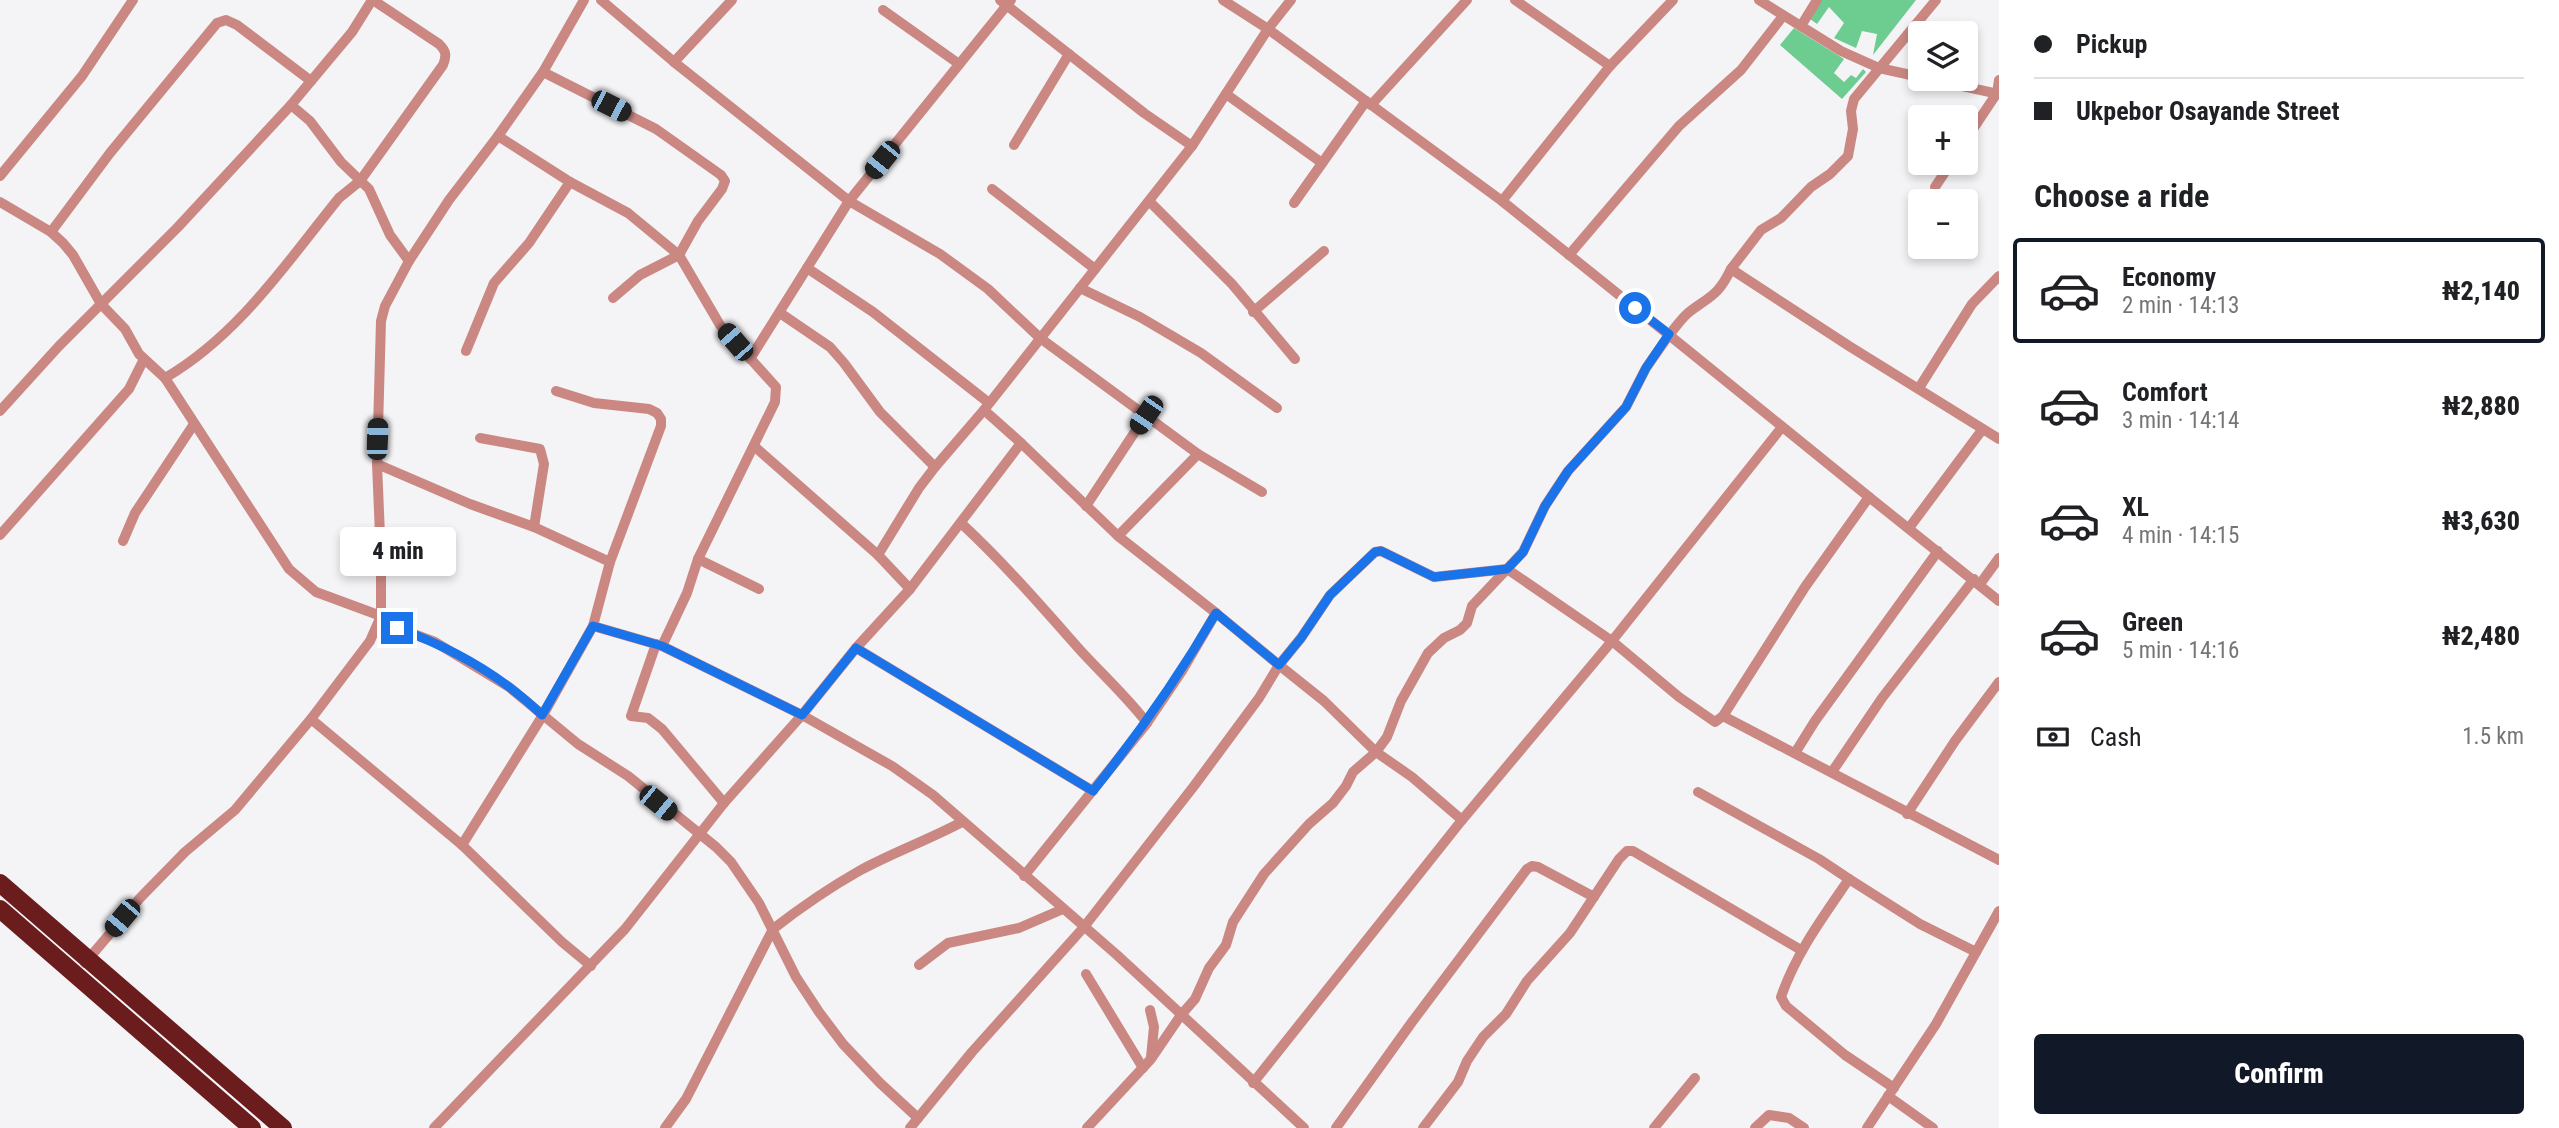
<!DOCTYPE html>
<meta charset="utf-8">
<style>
:root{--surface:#fff;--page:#f2f2f2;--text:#202124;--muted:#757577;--line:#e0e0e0;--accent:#111827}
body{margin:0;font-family:"Roboto Condensed",sans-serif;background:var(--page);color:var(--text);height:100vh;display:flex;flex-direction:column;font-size:26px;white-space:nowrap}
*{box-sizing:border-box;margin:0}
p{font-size:23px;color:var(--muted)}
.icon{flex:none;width:38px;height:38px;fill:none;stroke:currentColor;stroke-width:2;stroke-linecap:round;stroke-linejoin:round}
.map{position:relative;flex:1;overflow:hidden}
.panel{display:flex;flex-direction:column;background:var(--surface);width:560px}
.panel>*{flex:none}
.hud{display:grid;align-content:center;height:154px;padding:0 35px;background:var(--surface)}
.tools{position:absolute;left:1908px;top:21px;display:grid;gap:14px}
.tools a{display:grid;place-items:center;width:70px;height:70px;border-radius:7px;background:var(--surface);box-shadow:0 4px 10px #0003;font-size:35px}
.end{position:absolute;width:32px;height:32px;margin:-16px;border:9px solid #1a73e8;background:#fff;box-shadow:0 0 0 4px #fff}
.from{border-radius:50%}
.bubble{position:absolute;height:49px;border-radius:7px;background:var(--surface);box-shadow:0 4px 10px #0003;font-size:23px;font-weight:800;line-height:49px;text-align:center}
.car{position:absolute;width:21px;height:42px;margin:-21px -10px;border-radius:9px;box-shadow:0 0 5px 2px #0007;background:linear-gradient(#222 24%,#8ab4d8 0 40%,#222 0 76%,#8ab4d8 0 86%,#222 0)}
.hud b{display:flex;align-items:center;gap:24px;height:66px;font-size:26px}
.hud b+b{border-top:2px solid var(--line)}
.hud i{width:18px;height:18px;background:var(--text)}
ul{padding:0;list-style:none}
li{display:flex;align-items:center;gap:21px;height:105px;margin:0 14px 10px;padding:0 21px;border:4px solid transparent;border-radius:7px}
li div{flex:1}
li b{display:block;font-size:26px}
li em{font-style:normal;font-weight:800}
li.current{border-color:var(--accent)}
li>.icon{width:63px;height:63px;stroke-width:1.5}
h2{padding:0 35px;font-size:32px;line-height:84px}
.pay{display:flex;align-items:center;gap:18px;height:77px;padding:0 35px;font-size:26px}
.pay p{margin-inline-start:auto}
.primary-button{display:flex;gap:14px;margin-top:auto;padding:14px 35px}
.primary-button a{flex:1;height:80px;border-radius:7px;background:var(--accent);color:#fff;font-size:28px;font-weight:800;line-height:80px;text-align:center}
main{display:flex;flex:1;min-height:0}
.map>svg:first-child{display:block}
.forest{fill:#6dcc90}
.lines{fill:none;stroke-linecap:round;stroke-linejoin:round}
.minor{stroke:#cb8883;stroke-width:10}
.highway{stroke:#6b1c1d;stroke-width:18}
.route{stroke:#1a73e8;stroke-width:9}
</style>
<main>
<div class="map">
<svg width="1999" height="1128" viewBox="0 0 1999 1128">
<rect width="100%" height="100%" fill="#f4f4f7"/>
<!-- forest -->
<g class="forest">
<path d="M1819,0H1916L1873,55L1877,34L1862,31L1856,48L1834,38L1844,23L1829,7L1817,24L1806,16Z"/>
<path d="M1794,28L1844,59L1834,73L1844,82L1851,75L1856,78L1863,69L1866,72L1842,99L1780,45Z"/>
</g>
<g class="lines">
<!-- minor -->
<g class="minor">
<path d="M601,0L674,62L849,201L940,254L988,289L1040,338L1198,454L1262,492"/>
<path d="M1000,0L1144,113L1192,146"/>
<path d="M1291,0L1268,29L1502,201L1669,335L1646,368L1626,407L1568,471L1545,506L1523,552L1507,569L1612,641L1679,697L1715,722L1723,716L1805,587L1869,497L1999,601"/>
<path d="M1515,0L1610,66"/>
<path d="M1759,0L1841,51L1879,68L1920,77"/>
<path d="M883,10L959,64"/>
<path d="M1801,26L1817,0"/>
<path d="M674,62L732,0"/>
<path d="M543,72L656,129L721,175L725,181L722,189L698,221L679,255L640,275L613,298"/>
<path d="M1930,79L1999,94"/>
<path d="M1226,94L1322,163"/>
<path d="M291,105L352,32L372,0"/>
<path d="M1371,105L1467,0"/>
<path d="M498,136L570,182L628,213L679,255L720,325L776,387L775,402L698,559L687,593L662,646"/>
<path d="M1965,141L1997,93L1999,80"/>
<path d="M1014,145L1069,54"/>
<path d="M0,176L82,76L133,0"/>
<path d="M1935,187L1951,163"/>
<path d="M992,189L1095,269"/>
<path d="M1502,201L1610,66L1673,0"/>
<path d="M0,202L51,232L63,243L73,255L101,304L125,329L139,354L165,378L289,569L316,592L381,616"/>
<path d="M1150,202L1232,284L1295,359"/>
<path d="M1294,203L1366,101"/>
<path d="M51,232L110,153L217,23L226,20L237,25L311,81"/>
<path d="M1569,255L1679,126L1741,70L1783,16"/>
<path d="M409,261L449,200L498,136L543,72L584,0"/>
<path d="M807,268L873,312L989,403"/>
<path d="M1731,269L1761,230L1781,218L1811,187L1830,174L1848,156L1853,129L1851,111L1854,99L1936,0"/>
<path d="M1080,288L1140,317L1201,353L1277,408"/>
<path d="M1253,312L1324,251"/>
<path d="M780,313L830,347L844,363L880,412L935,467"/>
<path d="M466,351L494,283L529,243L570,182"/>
<path d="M750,359L849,201L1011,0"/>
<path d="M165,378C239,335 287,262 339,198L360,181L443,65C447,55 446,51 439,44L373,0"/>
<path d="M1919,388L1972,304L1999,276"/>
<path d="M556,391L594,403L649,409L657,413L661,419V426L610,562"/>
<path d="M0,411L59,346L178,227L291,105L310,121L341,162L369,189L390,235L409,261L385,306L381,321L377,464"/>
<path d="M480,438L540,449L544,464L534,527"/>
<path d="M754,446L878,555L910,589"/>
<path d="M1869,497L1669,335C1675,328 1681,319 1688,313C1710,296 1718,296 1731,269L1849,346L1999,439"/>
<path d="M1086,506L1146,415"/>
<path d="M962,524C1005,564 1042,607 1081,651C1103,675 1127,697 1147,723"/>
<path d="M1909,528L1982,430"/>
<path d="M0,535L129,389L144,359"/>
<path d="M1118,536L1198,454"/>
<path d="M123,541L135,513L194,424"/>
<path d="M878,555L919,488L935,467L984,410L1192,146L1268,29L1223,0"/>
<path d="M698,559L759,589"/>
<path d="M1980,584L1999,558"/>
<path d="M379,621L435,642L509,687L578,744L628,776L716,847L731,862L759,903L796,977L819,1012L843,1044L880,1083L918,1118"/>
<path d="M593,626L662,646L802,715L856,648L910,589L1021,443L984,410"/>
<path d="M656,644L631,716L648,718L662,729L724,803"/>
<path d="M856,648L1093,791"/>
<path d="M1723,716L1999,860"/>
<path d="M311,719L370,641L381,616V559L377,464L470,504L534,527L610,562L593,626L543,715L462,845"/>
<path d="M1795,753L1815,721L1938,551"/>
<path d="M1832,772L1882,698L1974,579"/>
<path d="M1698,792L1819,859L1849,879"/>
<path d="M1907,814L1955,741L1999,682"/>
<path d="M1462,820L1412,777L1376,752L1324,701L1279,665L1301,638L1330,595L1375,552L1381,551L1434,577L1507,569"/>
<path d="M1024,876L1147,723L1182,671L1216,613"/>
<path d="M85,963L140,898L185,852L235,810L311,719L462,845L562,942L591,966"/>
<path d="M919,965L948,943L1019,928L1063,909"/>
<path d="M1086,974L1143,1068"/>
<path d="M1150,1010L1154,1027L1151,1057"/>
<path d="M1253,1083L1462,820L1612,641L1782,427"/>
<path d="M1894,1088L1845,1055L1786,1006L1781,997C1796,953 1823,917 1849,879L1920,924L1976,952"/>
<path d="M1888,1096L1933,1128"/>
<path d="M434,1128L625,929L724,803L802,715L892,766L933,795L1117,955L1304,1128"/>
<path d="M665,1128L686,1099L773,929C800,908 829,888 859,871C892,853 928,840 962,822"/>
<path d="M910,1128L972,1052L1084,927L1194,786L1259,698L1279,665L1216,613L1118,536L1021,443"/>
<path d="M1087,1128L1151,1059L1181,1015L1195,999L1209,968L1226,945L1233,922L1264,874L1309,824L1333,803L1346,786L1353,772L1376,752L1387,737L1401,701L1428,653L1444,638L1460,630L1467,623L1472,606L1507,569"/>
<path d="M1336,1128L1412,1022L1527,869L1532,866L1538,867L1594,897"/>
<path d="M1423,1128L1458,1082L1467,1061L1483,1037L1506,1014L1527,981L1570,933L1619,859L1627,851H1633L1801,950"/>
<path d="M1654,1128L1695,1078"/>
<path d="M1755,1128L1769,1115L1789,1118L1804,1128"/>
<path d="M1867,1128L1936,1024L1999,911"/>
</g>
<!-- highway -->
<g class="highway">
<path d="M0,883L283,1128"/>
<path d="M0,909L252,1128"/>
</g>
</g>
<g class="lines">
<!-- route -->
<path class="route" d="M397,628C450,647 502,676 542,715L593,626L662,646L802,715L856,648L1093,791C1140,732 1178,678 1216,613L1279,665L1301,638L1330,595L1375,552L1381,551L1434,577L1507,569L1523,552L1545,506L1568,471L1626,407L1646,368L1669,334L1635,308"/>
</g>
</svg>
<div class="tools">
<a><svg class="icon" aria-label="layers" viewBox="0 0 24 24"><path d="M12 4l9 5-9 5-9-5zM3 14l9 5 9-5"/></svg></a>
<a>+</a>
<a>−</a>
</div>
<i class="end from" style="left:1635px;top:308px"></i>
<i class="end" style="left:397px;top:628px"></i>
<div class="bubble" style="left:340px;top:527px;width:116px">4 min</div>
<i class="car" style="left:611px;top:106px;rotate:117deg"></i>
<i class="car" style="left:882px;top:160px;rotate:219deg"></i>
<i class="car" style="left:735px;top:342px;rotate:319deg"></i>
<i class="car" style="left:1146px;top:415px;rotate:214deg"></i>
<i class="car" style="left:377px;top:439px;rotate:2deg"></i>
<i class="car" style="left:658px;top:803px;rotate:129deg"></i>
<i class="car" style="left:122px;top:918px;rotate:220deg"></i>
</div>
<section class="panel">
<div class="hud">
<b><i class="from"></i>Pickup</b>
<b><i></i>Ukpebor Osayande Street</b>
</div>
<h2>Choose a ride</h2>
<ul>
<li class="current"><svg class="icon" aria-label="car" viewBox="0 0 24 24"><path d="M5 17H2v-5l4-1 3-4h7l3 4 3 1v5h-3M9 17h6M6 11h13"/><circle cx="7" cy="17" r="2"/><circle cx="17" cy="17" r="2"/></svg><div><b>Economy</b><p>2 min · 14:13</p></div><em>₦2,140</em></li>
<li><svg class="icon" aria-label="car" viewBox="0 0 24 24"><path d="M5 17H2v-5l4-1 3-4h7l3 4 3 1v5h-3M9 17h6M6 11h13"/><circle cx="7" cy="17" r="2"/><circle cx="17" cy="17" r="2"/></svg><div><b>Comfort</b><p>3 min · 14:14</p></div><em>₦2,880</em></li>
<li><svg class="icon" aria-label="car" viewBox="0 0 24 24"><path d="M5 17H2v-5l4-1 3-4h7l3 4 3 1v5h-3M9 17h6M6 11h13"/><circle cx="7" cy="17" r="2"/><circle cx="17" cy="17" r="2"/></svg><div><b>XL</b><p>4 min · 14:15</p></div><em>₦3,630</em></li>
<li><svg class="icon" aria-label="car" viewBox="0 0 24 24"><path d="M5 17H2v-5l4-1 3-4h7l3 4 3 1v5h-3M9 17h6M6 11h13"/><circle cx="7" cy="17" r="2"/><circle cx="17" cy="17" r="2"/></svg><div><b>Green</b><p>5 min · 14:16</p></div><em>₦2,480</em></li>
</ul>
<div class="pay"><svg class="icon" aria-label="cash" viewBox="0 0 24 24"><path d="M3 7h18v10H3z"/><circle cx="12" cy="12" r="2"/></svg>Cash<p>1.5 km</p></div>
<div class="primary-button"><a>Confirm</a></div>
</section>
</main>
